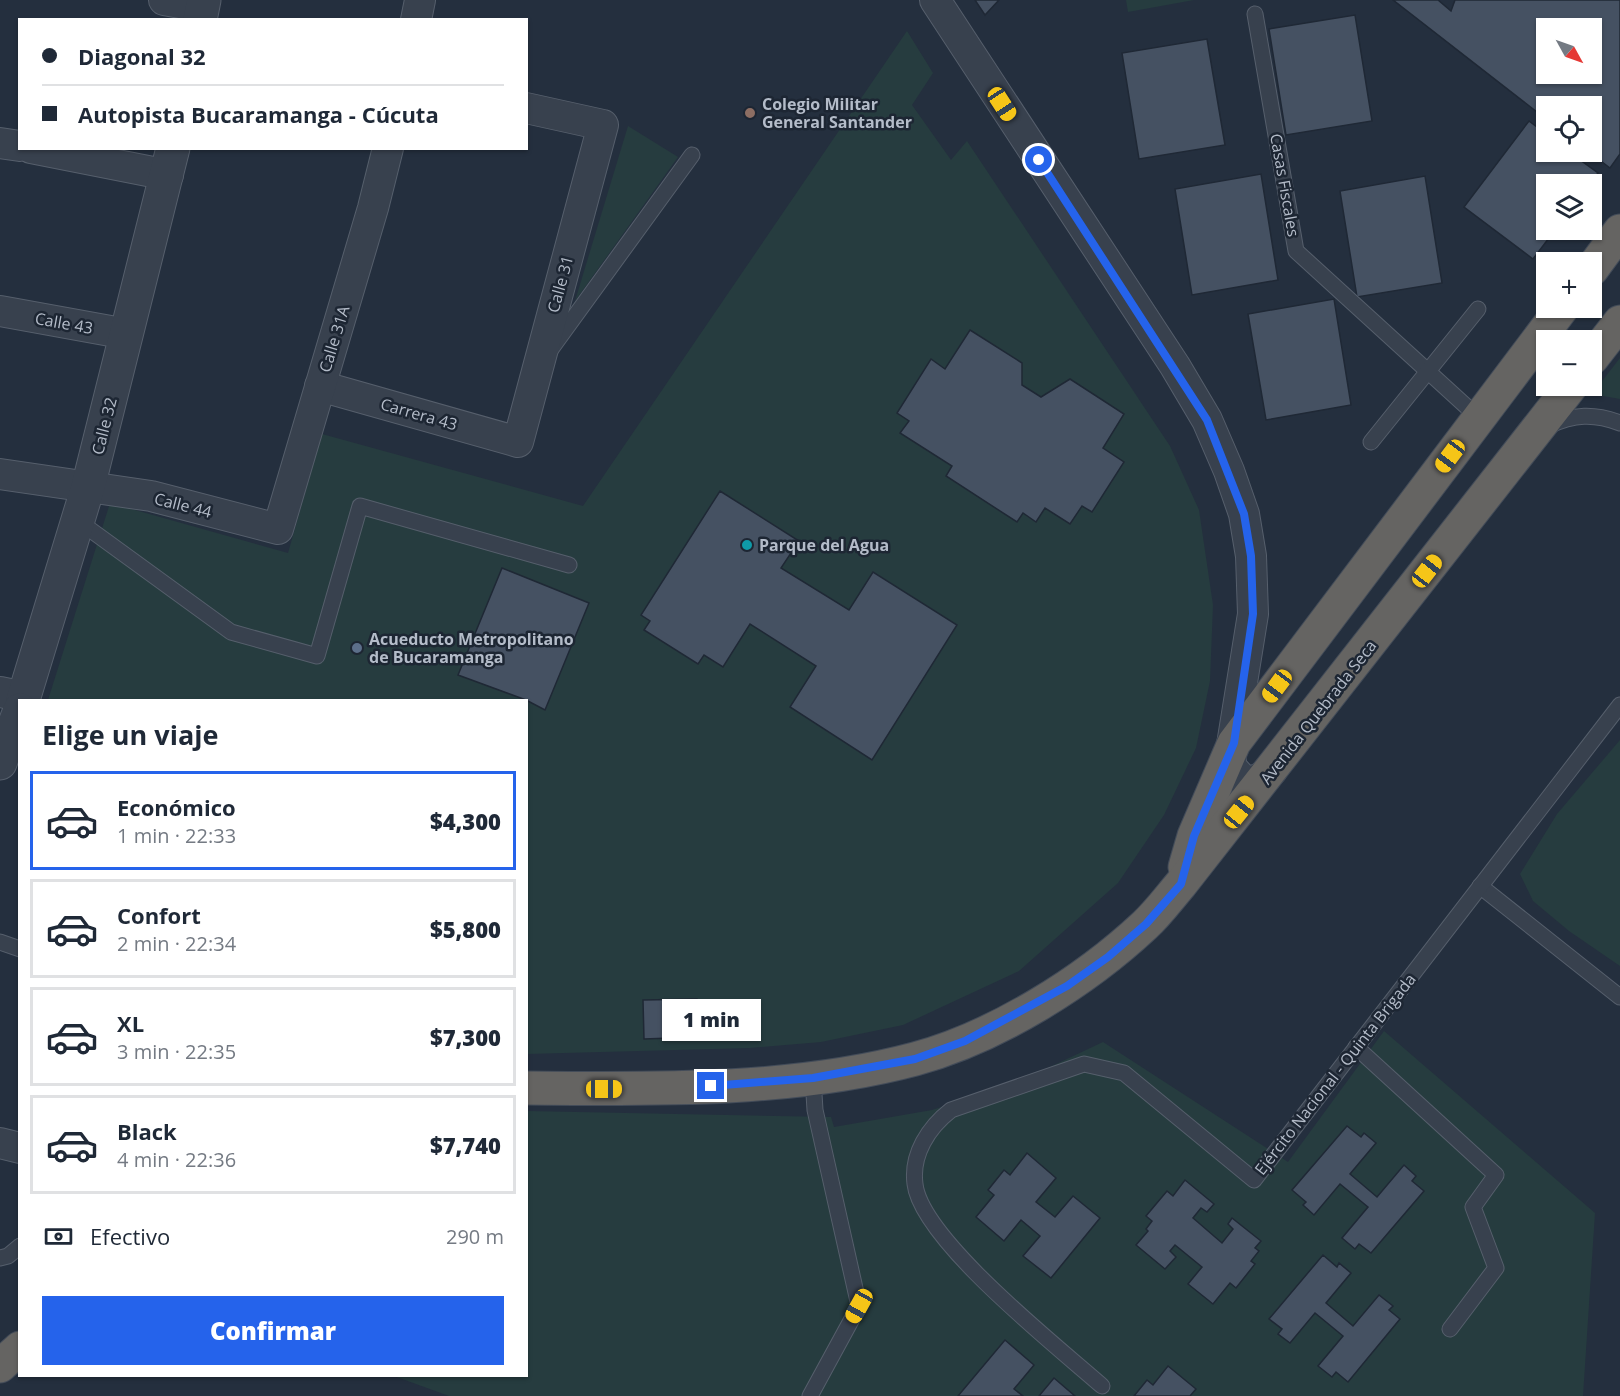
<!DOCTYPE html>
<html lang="es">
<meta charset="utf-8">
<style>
:root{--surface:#fff;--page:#f2f2f3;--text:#1f2937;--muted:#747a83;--line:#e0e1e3;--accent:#2563eb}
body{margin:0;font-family:"Open Sans",sans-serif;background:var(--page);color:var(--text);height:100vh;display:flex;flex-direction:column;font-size:22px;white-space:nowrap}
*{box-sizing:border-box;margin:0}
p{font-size:20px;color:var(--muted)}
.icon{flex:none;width:33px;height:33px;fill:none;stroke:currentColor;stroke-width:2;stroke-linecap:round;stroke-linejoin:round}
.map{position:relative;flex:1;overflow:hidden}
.details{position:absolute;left:18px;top:699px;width:510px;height:678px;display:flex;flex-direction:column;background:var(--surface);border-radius:0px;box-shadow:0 2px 4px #0004}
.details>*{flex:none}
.top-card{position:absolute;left:18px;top:18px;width:510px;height:132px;border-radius:0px;box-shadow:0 2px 4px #0004;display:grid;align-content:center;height:132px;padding:0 24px;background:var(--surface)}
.needle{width:39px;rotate:130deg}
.tools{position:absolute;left:1536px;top:18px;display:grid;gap:12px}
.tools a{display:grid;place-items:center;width:66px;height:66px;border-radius:0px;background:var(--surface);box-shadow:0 2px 4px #0004;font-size:30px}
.end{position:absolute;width:27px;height:27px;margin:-14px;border:8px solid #2563eb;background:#fff;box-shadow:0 0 0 3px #fff}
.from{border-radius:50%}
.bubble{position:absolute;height:42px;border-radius:0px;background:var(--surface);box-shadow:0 2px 4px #0004;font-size:20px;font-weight:800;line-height:42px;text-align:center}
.car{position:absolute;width:18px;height:36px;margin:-18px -9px;border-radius:8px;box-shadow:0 0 4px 2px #0007;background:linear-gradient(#f5c518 24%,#345 0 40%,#f5c518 0 76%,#345 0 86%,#f5c518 0)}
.top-card b{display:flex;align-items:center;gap:21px;height:57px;font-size:22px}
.top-card b+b{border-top:2px solid var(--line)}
.top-card i{width:15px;height:15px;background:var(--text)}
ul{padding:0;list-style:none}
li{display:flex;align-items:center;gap:18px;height:99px;margin:0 12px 9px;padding:0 12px;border:3px solid var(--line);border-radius:0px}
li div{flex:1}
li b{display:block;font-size:22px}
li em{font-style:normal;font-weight:800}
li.current{border-color:var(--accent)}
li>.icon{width:54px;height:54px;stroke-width:1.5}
h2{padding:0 24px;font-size:27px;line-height:72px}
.pay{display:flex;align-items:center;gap:15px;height:66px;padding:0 24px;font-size:22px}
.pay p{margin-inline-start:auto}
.button{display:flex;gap:12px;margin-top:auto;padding:12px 24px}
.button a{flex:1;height:69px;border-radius:0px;background:var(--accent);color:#fff;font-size:24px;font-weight:800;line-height:69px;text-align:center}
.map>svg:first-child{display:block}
.green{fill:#263c3f}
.building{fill:#455162;stroke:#1f2835;stroke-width:1.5;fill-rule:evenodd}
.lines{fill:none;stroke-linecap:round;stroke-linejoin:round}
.service-casing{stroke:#565f6c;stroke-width:17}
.minor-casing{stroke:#565f6c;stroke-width:32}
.tertiary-casing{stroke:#565f6c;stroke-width:35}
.trunk-casing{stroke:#434c59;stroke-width:35}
.service{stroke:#38414e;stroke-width:15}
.minor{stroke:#38414e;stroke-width:30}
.tertiary{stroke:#38414e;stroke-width:33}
.trunk{stroke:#656462;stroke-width:33}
.route{stroke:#2563eb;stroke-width:8}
.education-dot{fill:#8d6e63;stroke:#1d2633;stroke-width:2}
.culture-dot{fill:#0f9aa8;stroke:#1d2633;stroke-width:2}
.service-dot{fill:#5c6f8a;stroke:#1d2633;stroke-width:2}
.labels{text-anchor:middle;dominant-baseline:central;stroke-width:5;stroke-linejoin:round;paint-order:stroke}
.poi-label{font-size:16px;font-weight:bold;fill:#b4bcc9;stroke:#1d2633;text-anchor:start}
.street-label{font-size:16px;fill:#b4bcc9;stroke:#1d2633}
</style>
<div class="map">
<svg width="1620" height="1396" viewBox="0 0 1620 1396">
<rect width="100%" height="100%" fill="#242f3e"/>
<!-- green -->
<g class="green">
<path d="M1126,0H1194L1128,12Z"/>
<path d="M907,31L933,73L912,105L951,160L967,141L1170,446L1199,510L1213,605L1210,681L1196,748L1164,815L1118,883L1019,971L903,1025L821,1042L750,1048L527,1054L526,700H48L110,503L288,553L322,434L583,506Z"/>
<path d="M628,126L678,157L575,301Z"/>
<path d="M1620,358V399L1592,394Z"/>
<path d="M1620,740V966L1569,931L1533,901L1520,874L1557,814Z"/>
<path d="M1384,1031L1595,1213L1583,1396H449L394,1376H526L527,1111L831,1117L834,1127L932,1110L1016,1083L1103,1042L1288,1162Z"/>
</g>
<!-- building -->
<g class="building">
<path d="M975,0H999L985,15Z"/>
<path d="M1393,0H1438L1451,11L1455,0H1620V154L1610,168L1589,152H1592V106H1546V119ZM1546,28H1592V74H1546Z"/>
<path d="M1355,15L1372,121L1286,135L1269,29Z"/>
<path d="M1207,39L1225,145L1139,159L1122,53Z"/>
<path d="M1529,121L1546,134V152H1569L1598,173L1589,184H1546V230H1555L1533,259L1464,207Z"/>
<path d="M1261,174L1278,280L1192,295L1175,189Z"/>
<path d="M1425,176L1442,283L1357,297L1340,191Z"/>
<path d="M1334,299L1351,405L1266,420L1248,314Z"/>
<path d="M970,330L1022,363V385L1041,397L1070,379L1124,414L1103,448L1124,462L1092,512L1082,506L1070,524L1045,508L1036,522L1023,513L1017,522L946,476L952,466L900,433L909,421L897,413L931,359L945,369Z"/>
<path d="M720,491L799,541L781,568L849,610L873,572L957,625L872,760L790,707L816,666L750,624L723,667L704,655L698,664L644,630L650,621L641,615Z"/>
<path d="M502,568L589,603L545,710L526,700L458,675Z"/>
<path d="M697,999L698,1037L644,1039L643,1000Z"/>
<path d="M1347,1126L1361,1137L1364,1133L1376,1143L1350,1174L1377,1197L1404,1165L1416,1176L1412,1181L1424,1191L1371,1253L1359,1244L1355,1249L1342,1238L1368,1207L1340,1184L1314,1215L1303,1205L1306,1202L1292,1190Z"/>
<path d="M1027,1153L1056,1178L1036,1202L1055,1217L1073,1196L1100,1218L1051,1278L1023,1256L1040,1236L1021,1220L1004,1241L976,1217L994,1195L988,1190L1004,1170L1010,1175Z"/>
<path d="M1185,1180L1214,1204L1207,1212L1201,1208L1193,1218L1222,1243L1233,1229L1228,1224L1232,1218L1261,1241L1255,1248L1259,1251L1251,1261L1255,1264L1236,1288L1230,1283L1213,1304L1188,1284L1202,1267L1175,1245L1170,1251L1176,1257L1165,1269L1136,1245L1148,1231L1146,1229L1152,1221L1146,1216L1167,1191L1173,1196Z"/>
<path d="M1323,1255L1337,1267L1339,1263L1351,1273L1326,1303L1353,1326L1379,1295L1393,1306L1389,1310L1400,1319L1348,1382L1336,1372L1332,1377L1318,1366L1343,1336L1315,1313L1290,1343L1278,1334L1282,1329L1269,1319Z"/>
<path d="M1005,1340L1034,1365L1014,1389L1023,1396H958Z"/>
<path d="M1168,1366L1196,1389L1190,1396H1134L1147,1380L1153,1385Z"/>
<path d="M1054,1378L1075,1396H1039Z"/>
</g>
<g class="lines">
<defs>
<g id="service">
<path d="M1255,14L1296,251L1479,418"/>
<path d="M551,349L692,155"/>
<path d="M1548,426C1574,414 1594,413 1620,423"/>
<path d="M1371,442L1478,309"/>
<path d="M77,520L231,632L317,656L360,506L569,565"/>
<path d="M1480,886L1620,997"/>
<path d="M0,942L20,949"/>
<path d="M1356,1047L1496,1175L1473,1207L1496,1268L1450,1329"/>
<path d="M0,1258L8,1256L20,1246"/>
<path d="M1102,1386C1058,1347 921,1239 915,1184C911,1154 929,1127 951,1110L1084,1064L1124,1073L1254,1180L1620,705"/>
<path d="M810,1396L859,1306L815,1110L813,1078"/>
</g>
<g id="minor">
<path d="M164,0L202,7"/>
<path d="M935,0L1175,366L1207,420L1229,471L1244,514L1251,556L1253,614L1230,757L1232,768L1243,780L1256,781L1272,770"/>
<path d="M416,20L420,0"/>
<path d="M0,143L20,146"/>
<path d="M31,148L168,175"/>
<path d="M0,311L127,334"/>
<path d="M320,386L518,442L603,125L526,108"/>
<path d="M0,474L151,496L278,529L373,208L388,148"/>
<path d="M0,692L24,697"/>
<path d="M0,1143L20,1148"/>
</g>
<g id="tertiary">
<path d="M200,20L204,0"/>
<path d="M23,700L88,487L173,148"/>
<path d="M0,763L20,710"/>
</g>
<g id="trunk">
<path d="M1592,269L1620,231"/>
<path d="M1592,358L1620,322"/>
<path d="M1185,867L1194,836L1234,743L1562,308"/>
<path d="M526,1088C653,1089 792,1092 915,1059C996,1037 1084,982 1145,925C1158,913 1169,898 1181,884L1571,386"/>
<path d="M0,1366L20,1348"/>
</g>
</defs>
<!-- service casing -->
<use href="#service" class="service-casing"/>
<!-- minor casing -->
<use href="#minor" class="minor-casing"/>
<!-- tertiary casing -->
<use href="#tertiary" class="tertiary-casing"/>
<!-- trunk casing -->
<use href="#trunk" class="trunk-casing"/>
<!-- service -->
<use href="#service" class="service"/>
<!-- minor -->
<use href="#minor" class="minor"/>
<!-- tertiary -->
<use href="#tertiary" class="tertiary"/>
<!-- trunk -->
<use href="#trunk" class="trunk"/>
</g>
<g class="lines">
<!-- route -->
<path class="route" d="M711,1086L813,1078L915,1059L965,1041L1067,986L1108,957L1146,924L1181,884L1194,836L1234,743L1253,614L1251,556L1244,514L1207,420L1039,160"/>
</g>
<!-- markers -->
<circle class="education-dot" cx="750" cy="113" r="6"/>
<circle class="culture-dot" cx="747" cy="545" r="6"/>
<circle class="service-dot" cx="357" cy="648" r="6"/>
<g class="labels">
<!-- poi labels -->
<g class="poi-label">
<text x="762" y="104">Colegio Militar<tspan x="762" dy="18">General Santander</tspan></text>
<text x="759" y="545">Parque del Agua</text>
<text x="369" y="639">Acueducto Metropolitano<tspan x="369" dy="18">de Bucaramanga</tspan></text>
</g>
<!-- street labels -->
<g class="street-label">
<text transform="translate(1285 185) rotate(80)">Casas Fiscales</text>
<text transform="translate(560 284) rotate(-75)">Calle 31</text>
<text transform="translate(64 323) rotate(10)">Calle 43</text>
<text transform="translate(334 339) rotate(-73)">Calle 31A</text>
<text transform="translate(419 414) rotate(16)">Carrera 43</text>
<text transform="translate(104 426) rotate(-76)">Calle 32</text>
<text transform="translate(183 505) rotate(14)">Calle 44</text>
<text transform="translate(1318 712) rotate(-52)">Avenida Quebrada Seca</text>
<text transform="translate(1335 1074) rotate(-52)">Ejército Nacional - Quinta Brigada</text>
</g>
</g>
</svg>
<div class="tools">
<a><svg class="needle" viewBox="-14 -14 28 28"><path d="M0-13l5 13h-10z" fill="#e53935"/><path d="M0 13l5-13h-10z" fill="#747a83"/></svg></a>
<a><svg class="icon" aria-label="locate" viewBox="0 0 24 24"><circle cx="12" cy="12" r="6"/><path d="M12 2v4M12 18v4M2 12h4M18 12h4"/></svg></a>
<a><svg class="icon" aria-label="layers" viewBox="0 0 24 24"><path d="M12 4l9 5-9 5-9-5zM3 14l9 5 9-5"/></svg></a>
<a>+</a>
<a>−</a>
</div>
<i class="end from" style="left:1039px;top:160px"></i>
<i class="end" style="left:711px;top:1086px"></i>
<div class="bubble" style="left:662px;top:999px;width:99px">1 min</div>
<i class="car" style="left:1002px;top:104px;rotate:147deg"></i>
<i class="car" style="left:1450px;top:456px;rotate:217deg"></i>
<i class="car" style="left:1427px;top:571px;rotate:38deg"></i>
<i class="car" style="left:1277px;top:686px;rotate:217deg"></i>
<i class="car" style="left:1239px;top:812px;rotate:39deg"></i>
<i class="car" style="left:604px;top:1089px;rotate:90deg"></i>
<i class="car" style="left:859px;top:1306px;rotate:209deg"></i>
<div class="top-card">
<b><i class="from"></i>Diagonal 32</b>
<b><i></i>Autopista Bucaramanga - Cúcuta</b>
</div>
<section class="details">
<h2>Elige un viaje</h2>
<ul>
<li class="current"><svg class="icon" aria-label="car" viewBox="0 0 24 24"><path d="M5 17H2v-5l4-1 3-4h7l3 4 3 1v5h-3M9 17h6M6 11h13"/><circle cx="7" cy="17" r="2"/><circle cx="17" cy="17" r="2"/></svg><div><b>Económico</b><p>1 min · 22:33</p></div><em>$4,300</em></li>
<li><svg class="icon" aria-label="car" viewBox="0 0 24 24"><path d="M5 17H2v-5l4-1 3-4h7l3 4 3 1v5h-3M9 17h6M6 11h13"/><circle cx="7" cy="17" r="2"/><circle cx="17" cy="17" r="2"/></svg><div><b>Confort</b><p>2 min · 22:34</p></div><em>$5,800</em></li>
<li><svg class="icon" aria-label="car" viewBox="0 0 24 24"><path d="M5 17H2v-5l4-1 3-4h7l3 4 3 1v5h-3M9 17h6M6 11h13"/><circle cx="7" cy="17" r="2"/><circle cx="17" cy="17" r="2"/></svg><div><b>XL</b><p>3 min · 22:35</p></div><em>$7,300</em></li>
<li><svg class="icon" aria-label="car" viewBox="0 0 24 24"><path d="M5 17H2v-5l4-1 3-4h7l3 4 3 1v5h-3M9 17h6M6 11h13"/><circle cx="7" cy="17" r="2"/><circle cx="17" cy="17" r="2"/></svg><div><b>Black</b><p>4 min · 22:36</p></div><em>$7,740</em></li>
</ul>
<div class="pay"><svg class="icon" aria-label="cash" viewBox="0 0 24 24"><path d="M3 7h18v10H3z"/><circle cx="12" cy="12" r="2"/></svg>Efectivo<p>290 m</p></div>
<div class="button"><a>Confirmar</a></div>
</section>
</div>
